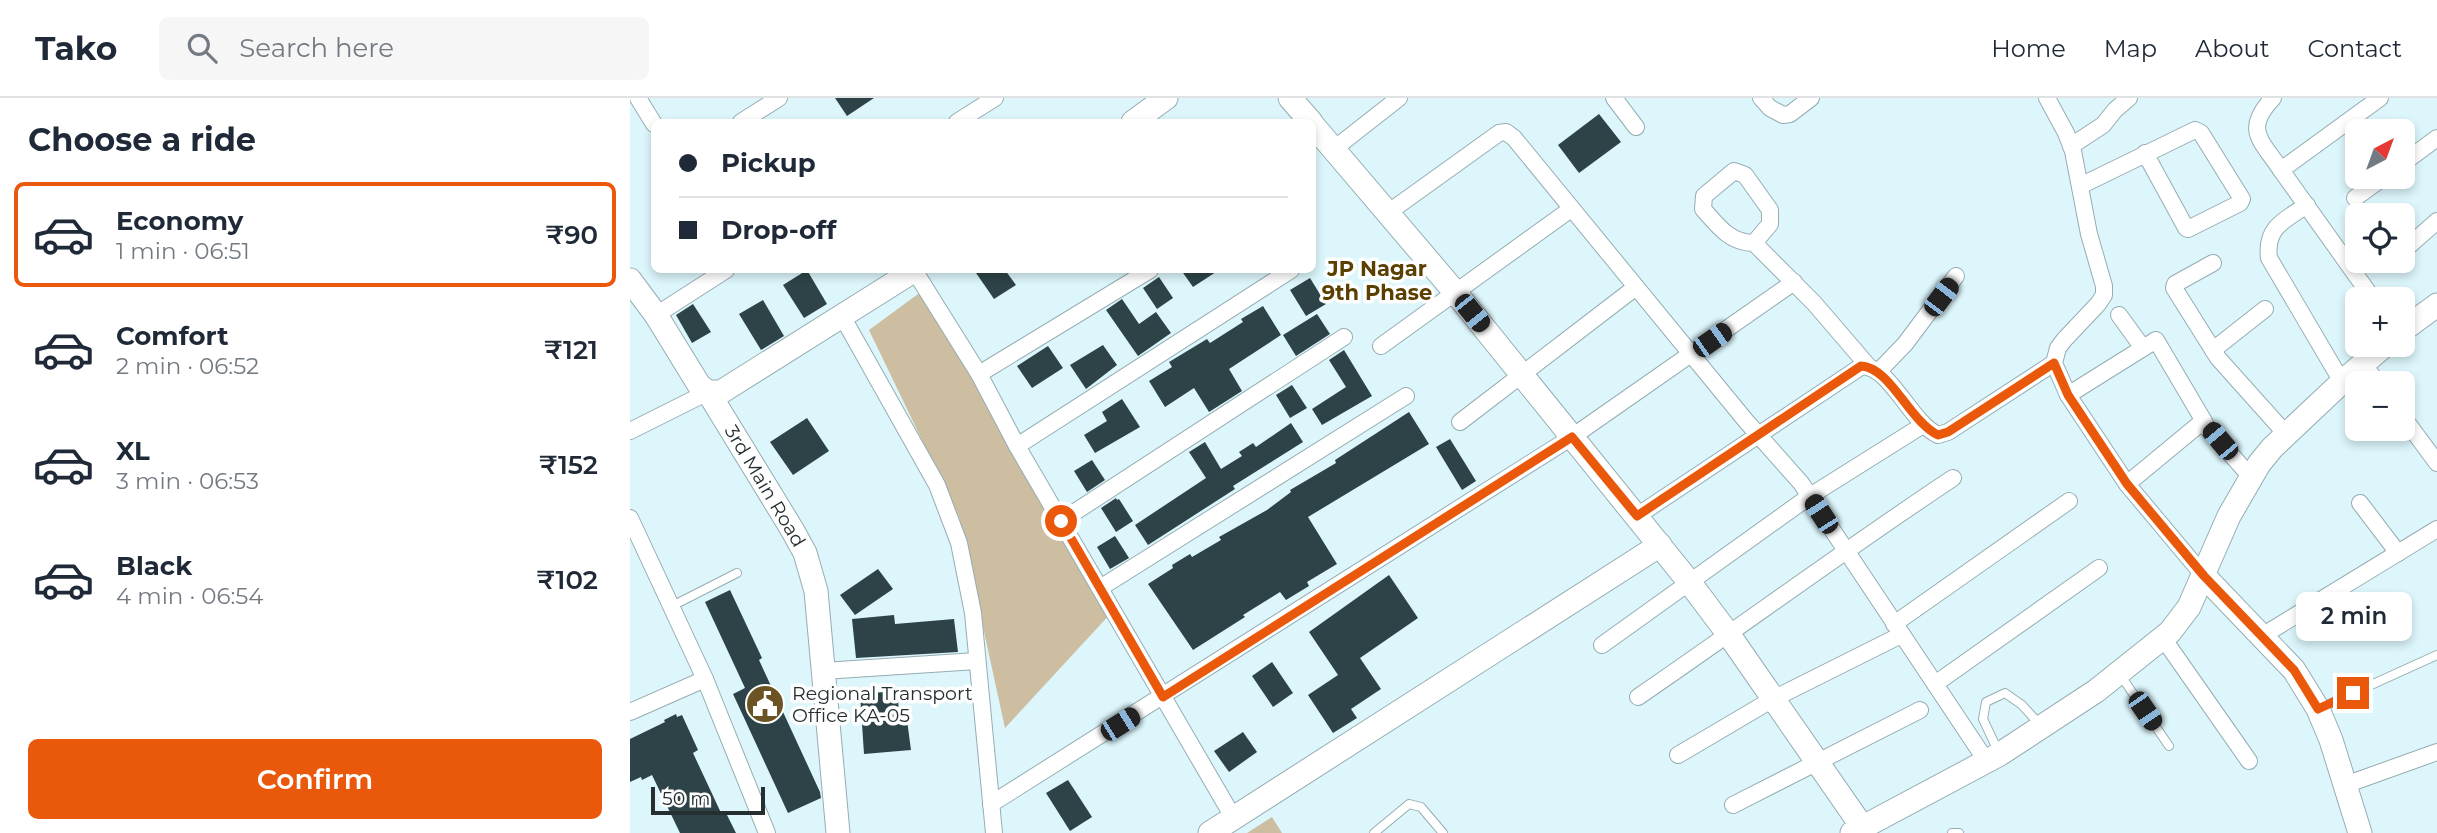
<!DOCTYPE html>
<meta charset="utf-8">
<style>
:root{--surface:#fff;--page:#f6f6f7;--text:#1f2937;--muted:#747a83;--line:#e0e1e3;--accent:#ea580c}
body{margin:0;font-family:Montserrat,sans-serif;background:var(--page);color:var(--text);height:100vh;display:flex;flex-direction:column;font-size:26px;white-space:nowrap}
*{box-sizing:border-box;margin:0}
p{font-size:23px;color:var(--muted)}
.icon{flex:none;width:38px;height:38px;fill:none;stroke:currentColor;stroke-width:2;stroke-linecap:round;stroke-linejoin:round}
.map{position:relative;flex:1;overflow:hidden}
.drawer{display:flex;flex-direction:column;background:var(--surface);width:630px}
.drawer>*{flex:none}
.guide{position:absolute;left:21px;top:21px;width:665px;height:154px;border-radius:10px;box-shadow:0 4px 10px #0003;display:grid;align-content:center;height:154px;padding:0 28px;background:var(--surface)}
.needle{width:46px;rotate:41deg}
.controls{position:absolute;left:1715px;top:21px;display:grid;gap:14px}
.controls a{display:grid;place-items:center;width:70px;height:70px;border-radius:10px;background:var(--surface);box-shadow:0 4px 10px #0003;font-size:35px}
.scale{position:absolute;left:21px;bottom:18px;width:114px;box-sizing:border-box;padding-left:7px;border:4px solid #252f31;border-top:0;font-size:19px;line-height:24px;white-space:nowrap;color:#252f31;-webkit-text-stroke:5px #fefefe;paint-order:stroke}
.end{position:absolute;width:32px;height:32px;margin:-16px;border:9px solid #ea580c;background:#fff;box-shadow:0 0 0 4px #fff}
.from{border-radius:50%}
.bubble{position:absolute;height:49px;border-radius:10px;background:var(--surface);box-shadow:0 4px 10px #0003;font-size:23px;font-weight:600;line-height:49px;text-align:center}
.car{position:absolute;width:21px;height:42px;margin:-21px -10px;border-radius:9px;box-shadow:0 0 5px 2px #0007;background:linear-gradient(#222 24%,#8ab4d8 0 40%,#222 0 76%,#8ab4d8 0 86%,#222 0)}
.guide b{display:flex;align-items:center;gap:24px;height:66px;font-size:26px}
.guide b+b{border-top:2px solid var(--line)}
.guide i{width:18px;height:18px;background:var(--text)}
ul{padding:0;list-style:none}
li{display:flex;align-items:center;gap:21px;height:105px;margin:0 14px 10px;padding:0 14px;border:4px solid transparent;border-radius:10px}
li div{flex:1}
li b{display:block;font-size:26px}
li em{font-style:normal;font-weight:600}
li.active{border-color:var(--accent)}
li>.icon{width:63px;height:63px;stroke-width:1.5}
h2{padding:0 28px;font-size:32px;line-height:84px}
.cta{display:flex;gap:14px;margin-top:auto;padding:14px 28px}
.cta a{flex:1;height:80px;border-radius:10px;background:var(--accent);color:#fff;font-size:28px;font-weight:600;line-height:80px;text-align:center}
header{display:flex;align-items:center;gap:42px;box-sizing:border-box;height:98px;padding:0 35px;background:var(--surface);border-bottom:2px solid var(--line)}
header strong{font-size:33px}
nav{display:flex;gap:38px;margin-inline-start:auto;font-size:24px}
.search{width:490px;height:63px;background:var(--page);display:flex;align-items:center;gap:18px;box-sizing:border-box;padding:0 24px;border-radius:10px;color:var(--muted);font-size:26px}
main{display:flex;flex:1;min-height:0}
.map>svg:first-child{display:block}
.green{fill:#cdbda1}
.building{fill:#2d4347}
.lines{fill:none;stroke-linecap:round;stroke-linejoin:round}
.lane-casing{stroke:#95adb2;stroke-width:10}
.street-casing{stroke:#95adb2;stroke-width:18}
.secondary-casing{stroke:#95adb2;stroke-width:25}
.lane{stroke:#fff;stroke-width:8}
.street{stroke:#fff;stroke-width:16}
.secondary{stroke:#fff;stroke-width:23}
.route{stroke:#ea580c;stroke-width:9}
.labels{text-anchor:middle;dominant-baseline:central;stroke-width:7;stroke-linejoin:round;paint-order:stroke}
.street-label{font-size:19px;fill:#252f31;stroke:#fefefe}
.poi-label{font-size:19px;fill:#252f31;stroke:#fefefe;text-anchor:start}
.neighbourhood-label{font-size:21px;font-weight:bold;fill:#5a3f00;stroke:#fefefe}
</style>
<header>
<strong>Tako</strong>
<div class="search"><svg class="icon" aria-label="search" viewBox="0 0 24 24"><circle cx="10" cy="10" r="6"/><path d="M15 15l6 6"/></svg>Search here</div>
<nav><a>Home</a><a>Map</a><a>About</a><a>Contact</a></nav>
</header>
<main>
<section class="drawer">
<h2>Choose a ride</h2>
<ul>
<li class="active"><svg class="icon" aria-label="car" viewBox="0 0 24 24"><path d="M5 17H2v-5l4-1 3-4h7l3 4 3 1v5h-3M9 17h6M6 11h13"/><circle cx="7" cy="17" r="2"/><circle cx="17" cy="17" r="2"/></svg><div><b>Economy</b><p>1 min · 06:51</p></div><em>₹90</em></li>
<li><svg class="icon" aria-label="car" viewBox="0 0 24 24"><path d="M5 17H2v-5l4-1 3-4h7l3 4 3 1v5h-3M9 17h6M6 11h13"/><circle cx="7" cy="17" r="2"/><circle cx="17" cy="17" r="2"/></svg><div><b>Comfort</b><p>2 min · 06:52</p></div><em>₹121</em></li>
<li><svg class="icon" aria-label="car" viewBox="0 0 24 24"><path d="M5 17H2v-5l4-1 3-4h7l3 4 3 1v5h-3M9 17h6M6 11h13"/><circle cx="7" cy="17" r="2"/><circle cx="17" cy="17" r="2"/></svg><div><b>XL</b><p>3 min · 06:53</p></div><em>₹152</em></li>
<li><svg class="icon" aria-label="car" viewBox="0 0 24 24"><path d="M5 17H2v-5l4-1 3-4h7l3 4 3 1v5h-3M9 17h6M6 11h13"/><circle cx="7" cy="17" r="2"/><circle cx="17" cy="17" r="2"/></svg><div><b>Black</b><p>4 min · 06:54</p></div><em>₹102</em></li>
</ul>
<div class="cta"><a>Confirm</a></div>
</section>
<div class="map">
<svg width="1807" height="735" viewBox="0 0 1807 735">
<rect width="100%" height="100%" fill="#dcf6fc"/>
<!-- green -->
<g class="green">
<path d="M299,188L482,514L375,630L329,419L239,232Z"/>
<path d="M642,719L652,735H617Z"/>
</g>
<!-- building -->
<g class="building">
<path d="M205,0H244L217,18Z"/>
<path d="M969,16L991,44L949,75L928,47Z"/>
<path d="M177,172L197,206L174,220L153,187Z"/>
<path d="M344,172H375L386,187L364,201Z"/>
<path d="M551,172H589L563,189Z"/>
<path d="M529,179L543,200L527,211L513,190Z"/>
<path d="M680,180L696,206L676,218L660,192Z"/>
<path d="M492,201L509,226L526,214L541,235L508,258L476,212Z"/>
<path d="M133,202L154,238L131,252L109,216Z"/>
<path d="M63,206L81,234L62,245L46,217Z"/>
<path d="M633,208L651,237L599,271L612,293L579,314L564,290L535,309L519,283L542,269L539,264L577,241L580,245L613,224L611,221Z"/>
<path d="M687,216L700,236L666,258L653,237Z"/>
<path d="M473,247L487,267L456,291L440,267Z"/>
<path d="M418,248L433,270L402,290L387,268Z"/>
<path d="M714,252L742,298L692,327L682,311L716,289L699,262Z"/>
<path d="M662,287L677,310L660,320L646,297Z"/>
<path d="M492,301L510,329L465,355L454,337L477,323L472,314Z"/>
<path d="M779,314L799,346L678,419L707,466L677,484L679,488L656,502L650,494L613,517L615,519L563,552L518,486L543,470L542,467L560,456L562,459L591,442L589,439L637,412L661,394L660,392L706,365L705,362Z"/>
<path d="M177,320L199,353L163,377L140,344Z"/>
<path d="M661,325L673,344L603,388L605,391L518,447L505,427L576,380L559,354L575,344L591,371L612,358L609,354L623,345L626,349Z"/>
<path d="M820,341L846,383L832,392L806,349Z"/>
<path d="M462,362L475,382L457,394L444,373Z"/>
<path d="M486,400L487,402L489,401L503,423L486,434L471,410Z"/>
<path d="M485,438L499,460L480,471L467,449Z"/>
<path d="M248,471L263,491L225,517L210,497Z"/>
<path d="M759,477L788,520L730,560L751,591L721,611L727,620L703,635L678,597L708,577L679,534Z"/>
<path d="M100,492L132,560L129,562L190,694L191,700L158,715L103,596L115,590L75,504Z"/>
<path d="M264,517L265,526L324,521L328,554L226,560L222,521Z"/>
<path d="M642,564L663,595L643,609L622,578Z"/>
<path d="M267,593L270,623L277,622L281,652L234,656L230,596Z"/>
<path d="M46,616L47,619L52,617L68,652L63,655L92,717L96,715L106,735H50L22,677L12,682L11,679L0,684V641L35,624L34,622Z"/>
<path d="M613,634L627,654L599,674L584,653Z"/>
<path d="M438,682L462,719L440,733L416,695Z"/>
</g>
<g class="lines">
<defs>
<g id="lane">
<path d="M42,508L107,475"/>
<path d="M1491,578L1539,648"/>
<path d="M1688,611L1807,557"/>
<path d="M1368,653L1353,621L1356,604L1375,595L1392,607L1411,628"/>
<path d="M744,735L779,706L791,709L813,735"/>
<path d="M1322,735H1329"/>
</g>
<g id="street">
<path d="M8,0L24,26"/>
<path d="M984,0L1006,29"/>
<path d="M1131,0L1140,10L1153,17L1160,16L1181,0"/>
<path d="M1417,0L1436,35L1443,53L1459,136L1474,188V197L1468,206L1434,242L1428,250L1424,265L1438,297L1497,386L1574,478"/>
<path d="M1643,0C1613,32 1631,42 1651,72"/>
<path d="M111,24L149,0"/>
<path d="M327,24L365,0"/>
<path d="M1441,48L1473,27L1485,12L1499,0"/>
<path d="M704,51L769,0"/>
<path d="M1773,65L1807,40"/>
<path d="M1450,88L1565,32L1571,35L1612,101L1610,105L1558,131L1556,130L1515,55"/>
<path d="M1725,100L1754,79"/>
<path d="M1677,107C1655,122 1635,129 1639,160L1712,284"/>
<path d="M759,114L869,35L876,34L884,40L1116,323L1171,385L1357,664"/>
<path d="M1124,145L1140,126V112L1115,77L1104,73L1074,98L1073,111C1088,128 1100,145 1124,145L1184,205L1239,269"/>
<path d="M1773,153L1807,123"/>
<path d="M1583,165L1545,186L1544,190L1588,260L1656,336"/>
<path d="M284,172L349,276L387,348L603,719"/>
<path d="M1743,201L1651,72L1750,0"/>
<path d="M26,217L96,172"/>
<path d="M1489,217L1513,250"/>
<path d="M212,218L307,387L329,445L343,515L364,735"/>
<path d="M751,248L941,111"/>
<path d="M1583,252L1635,211"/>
<path d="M1733,266L1748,285"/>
<path d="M1248,274L1275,246L1326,178"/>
<path d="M349,276L520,172"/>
<path d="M1438,297L1526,242L1575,325"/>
<path d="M1773,319L1807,365"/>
<path d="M830,324L1006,189"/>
<path d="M0,333L78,294"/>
<path d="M387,348L661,172"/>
<path d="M1497,386L1572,324L1621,379"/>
<path d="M1730,405L1768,455"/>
<path d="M1007,418L1232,268C1261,269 1280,324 1308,337L1318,334L1424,265"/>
<path d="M0,420L75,581"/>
<path d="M431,423L714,239"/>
<path d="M470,490L776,298"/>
<path d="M1264,526L1439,403"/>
<path d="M1632,538L1807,431"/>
<path d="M1533,540L1619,663"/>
<path d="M972,547L1180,398L1293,327"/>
<path d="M193,573L347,563"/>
<path d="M1305,586L1469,470"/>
<path d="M1008,599C1113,527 1216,451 1323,380"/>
<path d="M0,614L75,581L137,735"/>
<path d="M1048,657L1143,601L1271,537"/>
<path d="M1715,687L1807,654"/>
<path d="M361,706L942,339L1164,184"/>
<path d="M1103,707L1290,612"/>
</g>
<g id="secondary">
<path d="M660,0L681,24"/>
<path d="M503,24L536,0"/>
<path d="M682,26L825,194L1060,485L1099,537L1233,730"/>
<path d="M0,182L26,217L69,287L78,294H91L285,172"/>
<path d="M1773,232L1807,207"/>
<path d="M78,294L163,433L175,455L186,493L208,735"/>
<path d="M1574,478L1664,572L1688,611L1701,642L1730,735"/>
<path d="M580,735L1030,447"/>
<path d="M1222,735L1370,656L1466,593L1540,534L1559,509L1599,418L1629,366L1642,350L1712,284L1755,247"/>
</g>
</defs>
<!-- lane casing -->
<use href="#lane" class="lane-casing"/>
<!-- street casing -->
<use href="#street" class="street-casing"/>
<!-- secondary casing -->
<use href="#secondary" class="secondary-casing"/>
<!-- lane -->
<use href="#lane" class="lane"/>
<!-- street -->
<use href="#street" class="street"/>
<!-- secondary -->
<use href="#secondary" class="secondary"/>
</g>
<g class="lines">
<!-- route -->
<path class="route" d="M431,423L533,599L942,339L1007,418L1231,268C1260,269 1280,324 1308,337L1318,334L1424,265L1438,297L1497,386L1574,478L1664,572L1688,611L1723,595"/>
</g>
<!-- icons -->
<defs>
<symbol id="civic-disc" viewBox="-11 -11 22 22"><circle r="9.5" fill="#6c5324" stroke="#fefefe"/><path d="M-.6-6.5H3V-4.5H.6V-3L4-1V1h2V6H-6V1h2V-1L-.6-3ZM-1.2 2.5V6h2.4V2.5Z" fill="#fff"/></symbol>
</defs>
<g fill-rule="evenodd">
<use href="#civic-disc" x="113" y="584" width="44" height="44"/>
</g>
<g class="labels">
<!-- street labels -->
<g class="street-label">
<text transform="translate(135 388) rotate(59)">3rd Main Road</text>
</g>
<!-- poi labels -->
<g class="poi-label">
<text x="162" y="595">Regional Transport<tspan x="162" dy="22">Office KA-05</tspan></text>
</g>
<!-- neighbourhood labels -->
<g class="neighbourhood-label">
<text x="747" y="170">JP Nagar<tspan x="747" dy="24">9th Phase</tspan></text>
</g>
</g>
</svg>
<div class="controls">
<a><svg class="needle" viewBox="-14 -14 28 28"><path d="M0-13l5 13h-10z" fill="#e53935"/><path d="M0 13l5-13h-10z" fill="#747a83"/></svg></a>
<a><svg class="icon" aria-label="locate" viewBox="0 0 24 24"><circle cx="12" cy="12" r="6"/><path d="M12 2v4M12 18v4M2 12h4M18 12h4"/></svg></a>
<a>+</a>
<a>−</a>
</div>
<div class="scale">50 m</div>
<i class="end from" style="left:431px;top:423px"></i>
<i class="end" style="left:1723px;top:595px"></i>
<div class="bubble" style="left:1666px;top:494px;width:116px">2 min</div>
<i class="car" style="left:1311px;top:199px;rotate:37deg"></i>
<i class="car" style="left:842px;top:215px;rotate:141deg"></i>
<i class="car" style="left:1082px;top:242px;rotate:55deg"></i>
<i class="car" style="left:1590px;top:343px;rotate:320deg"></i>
<i class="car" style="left:1191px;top:416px;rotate:327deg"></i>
<i class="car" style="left:1515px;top:613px;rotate:146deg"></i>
<i class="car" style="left:490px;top:626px;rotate:58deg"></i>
<div class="guide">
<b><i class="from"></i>Pickup</b>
<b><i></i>Drop-off</b>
</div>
</div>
</main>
